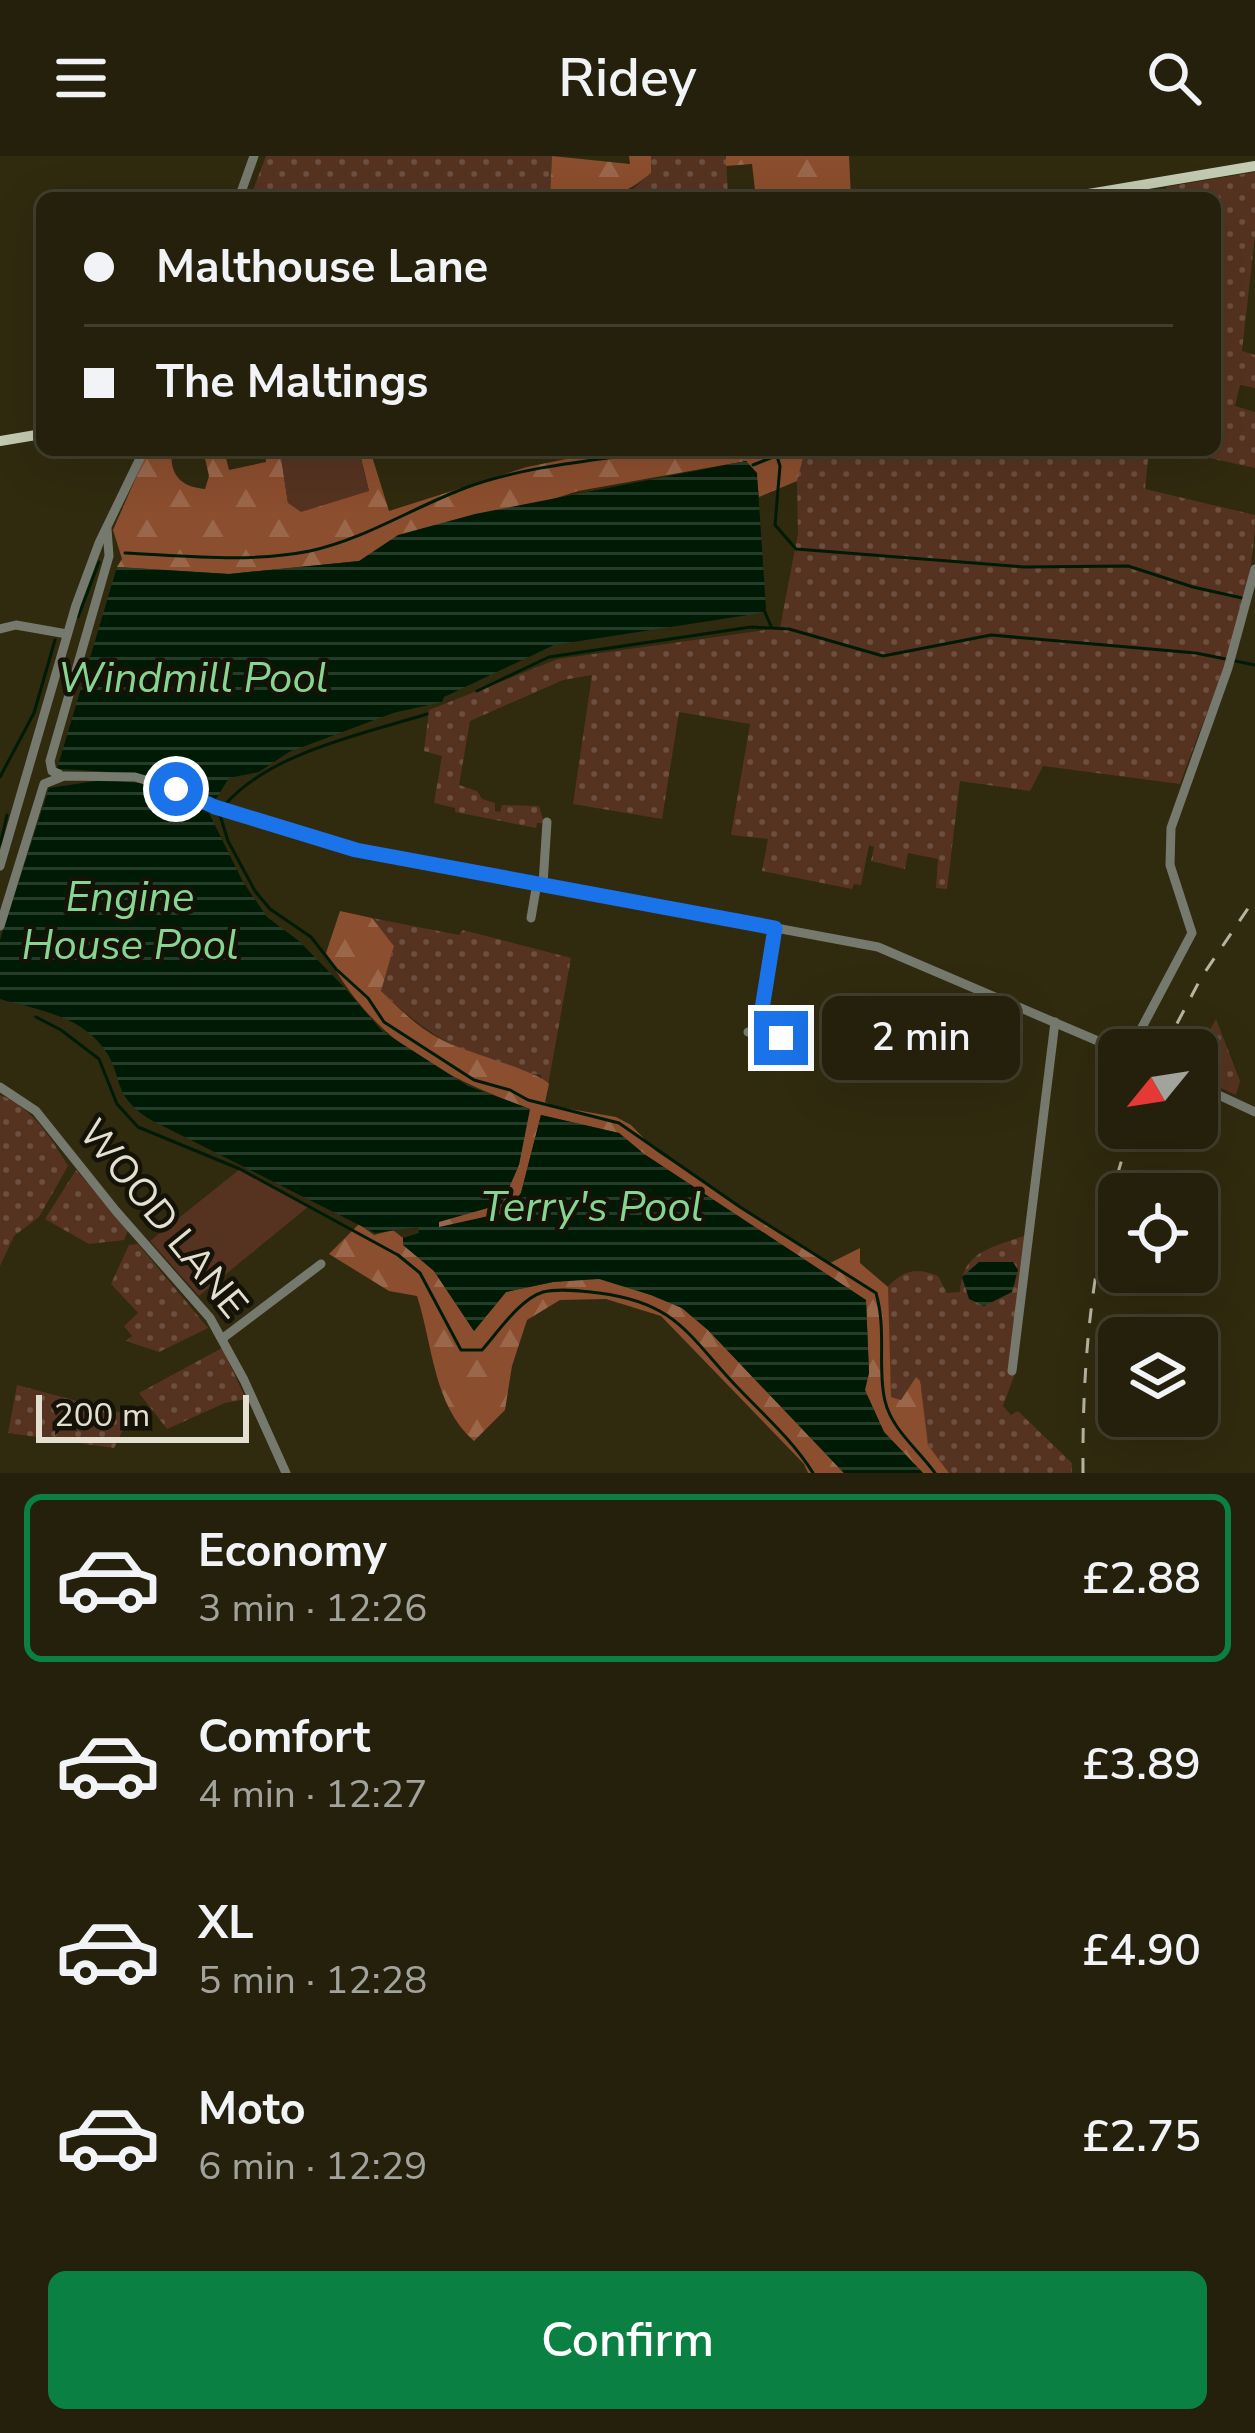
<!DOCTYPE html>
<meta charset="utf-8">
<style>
:root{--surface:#24200b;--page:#2c2814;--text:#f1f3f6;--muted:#a3a39d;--line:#413e2c;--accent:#0b8043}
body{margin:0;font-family:"Nunito Sans",sans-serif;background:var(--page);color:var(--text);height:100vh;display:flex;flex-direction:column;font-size:45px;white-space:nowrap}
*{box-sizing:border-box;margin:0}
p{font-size:39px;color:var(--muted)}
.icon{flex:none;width:66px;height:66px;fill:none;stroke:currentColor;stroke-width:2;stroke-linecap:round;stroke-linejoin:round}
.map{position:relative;height:1317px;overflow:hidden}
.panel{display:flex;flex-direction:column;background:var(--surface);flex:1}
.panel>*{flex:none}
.guide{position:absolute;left:36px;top:36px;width:1185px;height:264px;border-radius:18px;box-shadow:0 12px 48px #0002,0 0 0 3px var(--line);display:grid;align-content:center;height:264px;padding:0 48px;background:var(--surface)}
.needle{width:78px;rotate:240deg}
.tools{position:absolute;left:1098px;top:873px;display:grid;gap:24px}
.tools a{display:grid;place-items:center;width:120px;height:120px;border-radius:18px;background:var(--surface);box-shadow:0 12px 48px #0002,0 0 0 3px var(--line);font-size:60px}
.scale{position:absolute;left:36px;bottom:30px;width:213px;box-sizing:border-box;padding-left:12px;border:6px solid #e3e0d0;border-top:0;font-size:33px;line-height:42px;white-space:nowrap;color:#e3e0d0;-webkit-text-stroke:9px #151308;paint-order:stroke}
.end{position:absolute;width:54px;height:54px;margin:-27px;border:15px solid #1a73e8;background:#fff;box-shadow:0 0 0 6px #fff}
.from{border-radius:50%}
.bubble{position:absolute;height:84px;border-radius:18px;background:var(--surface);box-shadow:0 12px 48px #0002,0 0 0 3px var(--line);font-size:39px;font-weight:600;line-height:84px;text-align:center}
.guide b{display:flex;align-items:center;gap:42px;height:114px;font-size:45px}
.guide b+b{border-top:3px solid var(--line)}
.guide i{width:30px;height:30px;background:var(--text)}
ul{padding:21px 0 0;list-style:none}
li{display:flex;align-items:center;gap:36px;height:168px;margin:0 24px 18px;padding:0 24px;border:6px solid transparent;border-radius:18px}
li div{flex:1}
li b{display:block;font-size:45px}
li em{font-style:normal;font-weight:600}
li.on{border-color:var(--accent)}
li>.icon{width:108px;height:108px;stroke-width:1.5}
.action{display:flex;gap:24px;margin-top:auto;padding:24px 48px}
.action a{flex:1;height:138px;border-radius:18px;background:var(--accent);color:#fff;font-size:48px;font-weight:600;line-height:138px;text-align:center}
header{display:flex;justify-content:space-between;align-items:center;height:156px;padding:0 48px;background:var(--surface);font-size:54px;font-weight:600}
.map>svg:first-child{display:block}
.grass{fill:url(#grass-dots)}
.forest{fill:url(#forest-firs)}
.garden{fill:#563321}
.water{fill:url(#water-rules)}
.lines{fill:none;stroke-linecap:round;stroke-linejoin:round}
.stream{stroke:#001b05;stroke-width:3}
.minor{stroke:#767a6e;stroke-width:9}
.major{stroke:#c2cbb1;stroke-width:10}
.rail{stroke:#b8b4a2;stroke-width:3;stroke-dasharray:15 15;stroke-linecap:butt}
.route{stroke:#1a73e8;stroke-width:15}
.labels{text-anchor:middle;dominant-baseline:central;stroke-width:9;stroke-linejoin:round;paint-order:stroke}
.street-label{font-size:39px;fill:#e3e0d0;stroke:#151308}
.water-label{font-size:42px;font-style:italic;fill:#86d692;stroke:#151308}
</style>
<header><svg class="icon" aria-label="menu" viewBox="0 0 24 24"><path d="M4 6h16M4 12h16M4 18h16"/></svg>Ridey<svg class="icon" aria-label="search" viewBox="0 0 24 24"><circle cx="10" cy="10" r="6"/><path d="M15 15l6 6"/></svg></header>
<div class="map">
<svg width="1255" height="1317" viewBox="0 0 1255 1317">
<defs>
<pattern id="grass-dots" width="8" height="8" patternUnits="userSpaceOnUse" patternTransform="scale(3)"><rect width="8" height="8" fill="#563321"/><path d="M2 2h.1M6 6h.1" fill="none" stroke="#6e5040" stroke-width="1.8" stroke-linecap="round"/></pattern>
<pattern id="forest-firs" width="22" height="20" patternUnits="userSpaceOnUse" patternTransform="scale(3)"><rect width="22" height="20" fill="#8b4e2e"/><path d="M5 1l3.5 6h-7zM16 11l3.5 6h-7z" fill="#9b674b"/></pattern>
<pattern id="water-rules" width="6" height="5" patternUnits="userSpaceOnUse" patternTransform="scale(3)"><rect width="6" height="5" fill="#001b05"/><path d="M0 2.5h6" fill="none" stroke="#253c28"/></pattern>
</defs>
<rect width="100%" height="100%" fill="#302a0f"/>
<!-- grass -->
<g class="grass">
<path d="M266,0H552L550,42H250Z"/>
<path d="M651,0H726L728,42H604L627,38L651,17Z"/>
<path d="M1255,16V80L1242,195L1255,199V232L1240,229L1235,250L1255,256V312L1173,294H1215V42H1166V31Z"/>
<path d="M861,294H1149L1145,333L1255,359C1255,450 1210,544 1180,628L1043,610L1030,635L960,625L947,733L936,732L938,703L908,697L905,713L871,705L874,691L869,689L861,729L854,728L852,733L762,715L768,683L731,679L750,568L679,556L662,663L573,648L592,519L563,524L470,565L459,629L477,635L482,643L495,647V655L500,656L502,649L539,650L544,667H537L536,672L455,656V652L434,647L442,600L424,595L429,554L558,503L780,472L798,377L797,325L803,298Z"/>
<path d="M372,762L459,779L463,774L571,802L545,946L541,919C480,913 423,876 381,835L394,790Z"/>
<path d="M1216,863L1240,925L1236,939L1197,921V897Z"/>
<path d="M0,939C32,951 51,982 68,1010L39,1061L14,1080L0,1110Z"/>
<path d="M76,1014L128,1074L124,1084L89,1088L45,1063Z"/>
<path d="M1026,1079L1016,1215L1003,1250L1011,1259L1018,1255L1072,1307V1317H949L928,1289L916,1221L901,1244L891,1241L885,1133C903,1115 914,1110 938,1120L947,1137L960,1136C962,1094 992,1092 1026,1079Z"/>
<path d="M138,1088L208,1172L159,1196L126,1185L132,1180L124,1170L138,1157L111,1128L129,1089Z"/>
<path d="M222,1192L246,1243L225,1247L167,1273L139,1237Z"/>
<path d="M17,1229L130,1259L114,1292L8,1277Z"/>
</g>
<!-- forest -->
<g class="forest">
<path d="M552,0L630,8L629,0H651V17C614,48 596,42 550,42Z"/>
<path d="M726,0H849L851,42H756L752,8L726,10Z"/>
<path d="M148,294H172C169,318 180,331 205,333L209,320L203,294H224L229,314L266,306L265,294H280L288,347L369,335L359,294H370L389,355L527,311L611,294H861L804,298L797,325L759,341L756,317L746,305L578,335L360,405L229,418L117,411L122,403L113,374Z"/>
<path d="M340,755L372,762L394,790L381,835C400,853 418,872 442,884C464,896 538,915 549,928L545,946L553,950L616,961L631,969L656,995L818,1101L830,1107L860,1092V1107L888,1131L891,1241L901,1244L916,1221L920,1225L928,1289L949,1317H923L884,1276L864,1233L869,1217L866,1144L644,998L619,977L541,959L521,1037L506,1056L439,1072L438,1066L530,953C439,919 373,886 326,797Z"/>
<path d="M359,1068L374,1079L393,1074L403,1082L404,1089L434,1115L474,1175L506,1136L553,1126L599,1122L651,1139L682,1152L708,1174L844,1317H808L804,1308L661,1160L606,1143L560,1144L527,1164L512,1210L505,1254L474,1285C433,1249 433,1189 417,1140L389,1135L329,1098Z"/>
</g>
<!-- garden -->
<g class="garden">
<path d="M280,294H359L369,335L301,356L288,347Z"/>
<path d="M240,1013L308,1051L199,1140L150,1085Z"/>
</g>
<!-- water -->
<g class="water">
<path d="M746,305L757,317L766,453L761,457L554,489L444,541L442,546L393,557L289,596L259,616L229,622L214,646C156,617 121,616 57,613L117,411L229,418L359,405L398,379L475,358Z"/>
<path d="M103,624L139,627L178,638L208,655L243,726L267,761L299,785L344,831L382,875L468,930L530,953L519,1009L502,1048L439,1066V1071L507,1056L521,1037L541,959L619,977L644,998L866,1144L869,1217L865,1234L884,1276L923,1317H844L708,1174L682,1152L651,1139L599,1123L553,1126L506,1136L474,1175L434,1115L403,1089V1082L419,1077L418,1071L375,1077L151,964C108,937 126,919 101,889C77,859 35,853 0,843V784L49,632Z"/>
<path d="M979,1106H1013L1018,1114L1012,1136L984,1150L969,1143L962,1121Z"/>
</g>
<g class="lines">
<!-- stream -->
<g class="stream">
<path d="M775,294L780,310L775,369L796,393L1024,411L1128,410L1193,431L1242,442"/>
<path d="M753,309L773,301"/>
<path d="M125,397C187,400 249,407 310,395C365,383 412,352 465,332C527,309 599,304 665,294"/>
<path d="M764,454L771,470"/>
<path d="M78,461L99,406"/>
<path d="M477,535L549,501L751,471L789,473L883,500L991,479L1196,497L1255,509"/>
<path d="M0,621L34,557L55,484"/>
<path d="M224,650C268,597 363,578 427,558"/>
<path d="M220,659L228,685L255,735L270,753L311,781L336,813L368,842L384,866L474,924L510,934L528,944L619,967L740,1051L876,1137C887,1175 877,1213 885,1245C892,1274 918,1293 935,1317"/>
<path d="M0,689L7,659"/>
<path d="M36,861L61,874L99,903L117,948L138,971L240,1013L398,1099L420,1117L461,1194H482C498,1176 520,1143 543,1136C559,1132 583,1135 599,1137C678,1147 689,1181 739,1233C766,1261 793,1285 813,1317"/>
</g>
<!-- minor -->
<g class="minor">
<path d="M239,42L254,0"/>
<path d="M0,473L16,469L67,478"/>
<path d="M59,618L52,615L50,605L109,400L107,373"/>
<path d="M0,710L76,449L99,387L144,294"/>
<path d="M543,728L547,666"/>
<path d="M531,762L537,727"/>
<path d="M0,770L44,628L64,620L135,621L176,633L215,651L356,694L878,791L1119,894"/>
<path d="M748,876L809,888"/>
<path d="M759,878L775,772"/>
<path d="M1130,894L1192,777L1170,709L1171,672L1228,512L1255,413"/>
<path d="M1197,929L1255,956"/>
<path d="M0,931L36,955L116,1055L210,1162L244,1224L286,1317"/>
<path d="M223,1182L321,1108"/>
<path d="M1012,1215L1055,866"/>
</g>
<!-- major -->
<g class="major">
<path d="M1065,42L1255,10"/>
<path d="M0,285L42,278"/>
</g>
<!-- rail -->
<g class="rail">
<path d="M1163,894L1201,822L1255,742"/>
<path d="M1083,1317C1082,1198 1093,1085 1132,972"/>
</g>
</g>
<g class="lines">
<!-- route -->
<path class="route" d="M176,633L215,651L356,694L775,772L758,878L781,882"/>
</g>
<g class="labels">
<!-- street labels -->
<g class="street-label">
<text transform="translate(163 1063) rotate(51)">WOOD LANE</text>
</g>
<!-- water labels -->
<g class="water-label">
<text x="193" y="522">Windmill Pool</text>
<text x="130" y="741">Engine<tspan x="130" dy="48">House Pool</tspan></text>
<text x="592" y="1051">Terry's Pool</text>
</g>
</g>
</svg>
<div class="tools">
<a><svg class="needle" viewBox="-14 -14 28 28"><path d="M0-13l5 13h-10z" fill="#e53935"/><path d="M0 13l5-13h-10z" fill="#a3a39d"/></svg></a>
<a><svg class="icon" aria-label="locate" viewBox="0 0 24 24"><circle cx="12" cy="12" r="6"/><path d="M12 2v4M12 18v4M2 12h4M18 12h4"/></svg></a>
<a><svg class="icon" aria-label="layers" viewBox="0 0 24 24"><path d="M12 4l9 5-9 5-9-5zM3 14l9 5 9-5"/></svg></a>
</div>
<div class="scale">200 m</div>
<i class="end from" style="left:176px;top:633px"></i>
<i class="end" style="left:781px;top:882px"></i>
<div class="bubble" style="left:822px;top:840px;width:198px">2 min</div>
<div class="guide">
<b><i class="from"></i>Malthouse Lane</b>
<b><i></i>The Maltings</b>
</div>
</div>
<section class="panel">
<ul>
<li class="on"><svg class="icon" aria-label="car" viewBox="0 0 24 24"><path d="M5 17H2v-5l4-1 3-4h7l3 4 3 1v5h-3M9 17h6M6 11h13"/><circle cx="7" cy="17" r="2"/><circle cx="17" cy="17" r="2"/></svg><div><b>Economy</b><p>3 min · 12:26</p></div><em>£2.88</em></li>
<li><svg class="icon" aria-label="car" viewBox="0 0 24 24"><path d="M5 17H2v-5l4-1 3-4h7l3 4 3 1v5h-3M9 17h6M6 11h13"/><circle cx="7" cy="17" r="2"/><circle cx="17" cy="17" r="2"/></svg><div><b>Comfort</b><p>4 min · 12:27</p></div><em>£3.89</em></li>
<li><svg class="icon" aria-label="car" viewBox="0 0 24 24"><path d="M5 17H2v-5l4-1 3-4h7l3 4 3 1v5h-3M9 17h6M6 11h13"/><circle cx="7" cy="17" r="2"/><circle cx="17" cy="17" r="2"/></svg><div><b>XL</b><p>5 min · 12:28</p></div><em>£4.90</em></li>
<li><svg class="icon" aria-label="car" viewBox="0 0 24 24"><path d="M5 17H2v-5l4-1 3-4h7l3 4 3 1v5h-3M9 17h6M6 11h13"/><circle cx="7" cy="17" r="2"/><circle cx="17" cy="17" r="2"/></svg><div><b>Moto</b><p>6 min · 12:29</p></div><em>£2.75</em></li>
</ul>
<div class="action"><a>Confirm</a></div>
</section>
